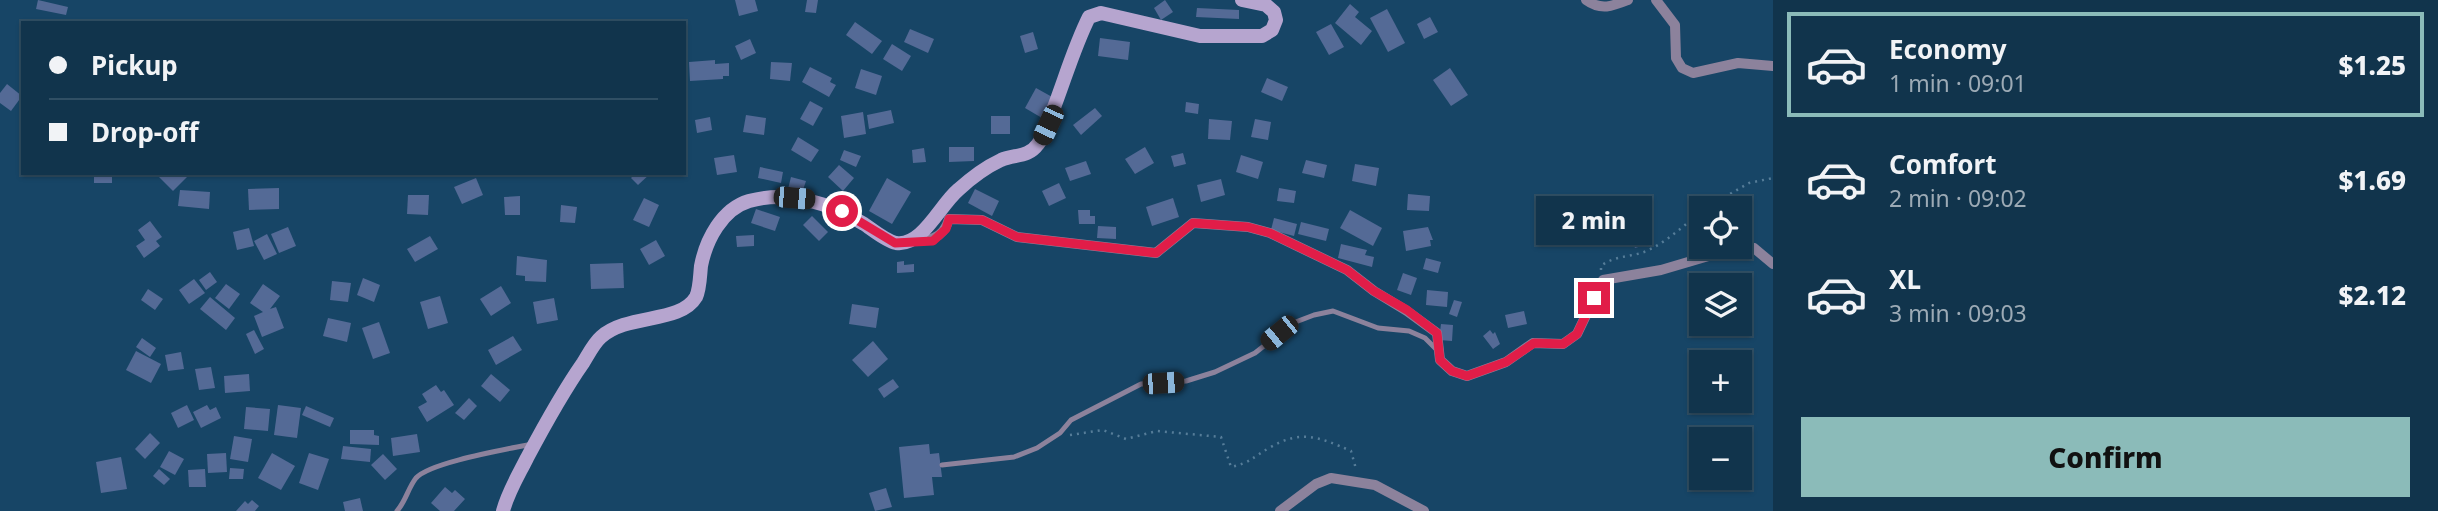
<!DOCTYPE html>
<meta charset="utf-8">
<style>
:root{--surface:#11344c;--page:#1a3c53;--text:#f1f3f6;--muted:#9caab5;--line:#304f64;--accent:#8bbbb9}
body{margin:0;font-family:"Noto Sans",sans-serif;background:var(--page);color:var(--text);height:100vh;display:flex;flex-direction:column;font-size:26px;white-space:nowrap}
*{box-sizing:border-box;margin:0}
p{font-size:23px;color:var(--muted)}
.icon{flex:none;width:38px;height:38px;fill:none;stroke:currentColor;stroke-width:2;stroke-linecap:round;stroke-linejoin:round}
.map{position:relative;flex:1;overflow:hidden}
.details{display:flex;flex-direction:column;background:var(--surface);width:665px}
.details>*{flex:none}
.guide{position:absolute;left:21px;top:21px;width:665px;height:154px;border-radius:0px;box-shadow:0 2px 5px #0004,0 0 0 2px var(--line);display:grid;align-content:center;height:154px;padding:0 28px;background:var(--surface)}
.fabs{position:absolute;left:1689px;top:196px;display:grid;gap:14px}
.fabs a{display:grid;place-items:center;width:63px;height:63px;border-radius:0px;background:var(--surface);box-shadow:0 2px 5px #0004,0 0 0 2px var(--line);font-size:35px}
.end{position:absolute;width:32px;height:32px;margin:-16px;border:9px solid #e11d48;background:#fff;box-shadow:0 0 0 4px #fff}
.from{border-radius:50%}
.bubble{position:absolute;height:49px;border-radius:0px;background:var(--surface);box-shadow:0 2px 5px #0004,0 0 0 2px var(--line);font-size:23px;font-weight:800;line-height:49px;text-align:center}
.car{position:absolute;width:21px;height:42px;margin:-21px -10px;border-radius:9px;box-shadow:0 0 5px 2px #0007;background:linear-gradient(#222 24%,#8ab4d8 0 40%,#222 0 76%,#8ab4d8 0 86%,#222 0)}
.guide b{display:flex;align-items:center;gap:24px;height:66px;font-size:26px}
.guide b+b{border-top:2px solid var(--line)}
.guide i{width:18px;height:18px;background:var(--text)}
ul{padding:12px 0 0;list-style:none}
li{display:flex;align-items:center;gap:21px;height:105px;margin:0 14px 10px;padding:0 14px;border:4px solid transparent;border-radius:0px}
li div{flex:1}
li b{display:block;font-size:26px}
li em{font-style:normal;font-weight:800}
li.selected{border-color:var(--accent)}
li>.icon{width:63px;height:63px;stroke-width:1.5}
.primary-button{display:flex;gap:14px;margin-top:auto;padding:14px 28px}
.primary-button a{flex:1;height:80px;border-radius:0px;background:var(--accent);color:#111;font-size:28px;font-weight:800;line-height:80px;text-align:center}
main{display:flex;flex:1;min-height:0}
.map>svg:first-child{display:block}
.building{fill:#546a96}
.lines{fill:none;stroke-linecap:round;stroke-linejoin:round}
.path{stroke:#567d99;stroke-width:2.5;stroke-dasharray:2 5;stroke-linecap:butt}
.lane{stroke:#8c829c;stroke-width:5}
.street{stroke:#8c829c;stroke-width:10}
.secondary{stroke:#b6a5cf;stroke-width:14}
.route{stroke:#e11d48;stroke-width:9}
</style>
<main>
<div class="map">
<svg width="1773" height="511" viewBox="0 0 1773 511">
<rect width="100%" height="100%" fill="#174566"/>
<!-- building -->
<g class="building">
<path d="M38,0L68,7L66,15L36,9Z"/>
<path d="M735,0H755L758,11L739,16Z"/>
<path d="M807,0H818L816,13L805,12Z"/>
<path d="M1165,0L1173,12L1161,20L1154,8Z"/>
<path d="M1350,4L1359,12L1355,17L1372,31L1361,45L1335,23Z"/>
<path d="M1197,8L1239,10V19L1196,17Z"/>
<path d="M1387,9L1405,43L1388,52L1370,18Z"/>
<path d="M1430,17L1438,32L1424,39L1417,24Z"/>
<path d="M855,22L882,41L872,54L846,35Z"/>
<path d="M1331,24L1344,47L1329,55L1316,32Z"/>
<path d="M910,29L934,39L928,53L904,42Z"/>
<path d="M1033,32L1038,49L1025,53L1020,36Z"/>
<path d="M1100,38L1130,42L1128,60L1098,56Z"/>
<path d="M750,39L756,53L741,60L735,46Z"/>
<path d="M892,44L911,56L902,71L883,59Z"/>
<path d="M715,60V64L729,63V76H723V79L690,81L689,62Z"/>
<path d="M771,62L792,63L790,81L770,79Z"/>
<path d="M810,67L832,78L830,82L836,85L829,97L802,82Z"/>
<path d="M1450,68L1468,95L1451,106L1433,80Z"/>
<path d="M861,69L882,76L876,95L855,88Z"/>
<path d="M1267,78L1288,87L1282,101L1261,92Z"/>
<path d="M7,84L22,96L11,111L0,103V93Z"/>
<path d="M1036,88L1054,98L1042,118L1025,108Z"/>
<path d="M810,101L823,108L813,126L800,119Z"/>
<path d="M1186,102L1199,104L1198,114L1185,112Z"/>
<path d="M1095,108L1102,116L1081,135L1073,125Z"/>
<path d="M891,110L894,123L869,129L867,115Z"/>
<path d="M863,112L866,134L844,138L841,116Z"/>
<path d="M746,115L766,118L764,135L743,132Z"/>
<rect x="991" y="116" width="19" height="18"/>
<path d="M710,117L712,130L697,133L695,120Z"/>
<path d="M1209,119L1232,121L1230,140L1208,139Z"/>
<path d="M1255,119L1271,122L1268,140L1251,137Z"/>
<path d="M798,137L819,150L811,162L791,150Z"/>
<path d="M949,147H974V161L949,162Z"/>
<path d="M1145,147L1154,163L1135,174L1125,159Z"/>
<path d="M924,148L926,162L913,163L912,150Z"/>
<path d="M844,150L861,156L856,167L840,160Z"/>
<path d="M1183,153L1186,164L1174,167L1171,156Z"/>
<path d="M734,155L737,172L717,175L714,158Z"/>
<path d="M1241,155L1263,162L1258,179L1236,172Z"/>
<path d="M1306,160L1327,165L1324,178L1302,173Z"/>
<path d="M1086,161L1091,174L1070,181L1065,168Z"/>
<path d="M1355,164L1379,168L1376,186L1352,181Z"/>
<path d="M839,165L854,178L843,191L828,177Z"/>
<path d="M760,167L783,172L781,183L758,178Z"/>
<rect x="94" y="173" width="18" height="10"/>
<path d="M159,173H191L173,191L157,175Z"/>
<path d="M636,173H651L638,185L631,178Z"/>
<path d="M791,177L806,181L802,193L788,189Z"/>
<path d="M476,178L483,195L462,204L454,187Z"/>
<path d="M887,178L911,192L892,224L869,211Z"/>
<path d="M1221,179L1225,195L1201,202L1197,185Z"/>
<path d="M1059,183L1066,198L1049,206L1042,191Z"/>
<path d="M279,188V209L249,210L248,189Z"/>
<path d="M1279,188L1296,191L1294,203L1277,201Z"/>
<path d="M975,189L999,201L992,216L968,203Z"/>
<path d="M180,190L210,192L209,209L178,206Z"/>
<path d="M1408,194L1430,196L1429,211L1407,210Z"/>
<path d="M408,195H429L428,215L407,214Z"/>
<path d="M520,196V215H505L504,197Z"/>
<path d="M644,198L659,205L649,227L633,220Z"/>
<path d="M1173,198L1179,217L1152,226L1146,207Z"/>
<path d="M561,205L577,207L575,223L560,222Z"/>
<path d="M756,209L780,217L775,231L751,223Z"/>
<path d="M1078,210H1090V216H1095V224H1079Z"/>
<path d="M1350,210L1382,228L1373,246L1340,228Z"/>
<path d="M812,216L828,232L819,241L803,225Z"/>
<path d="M1274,218L1297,224L1294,236L1271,230Z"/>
<path d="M150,221L162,237L156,241L160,246L144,258L136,246L145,240L138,230Z"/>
<path d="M1301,222L1329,229L1326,241L1298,234Z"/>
<path d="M1098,226L1116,227V239L1097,238Z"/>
<path d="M288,227L296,246L279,253L271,234Z"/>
<path d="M1428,227L1433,240H1430L1431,246L1406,251L1403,231Z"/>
<path d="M249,228L254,246L237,250L233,232Z"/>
<path d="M1645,233L1648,244L1635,248L1631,238Z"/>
<path d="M267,234L277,254L264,260L254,241Z"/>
<path d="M754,235V246L737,247L736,236Z"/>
<path d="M430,236L438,249L415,262L407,249Z"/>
<path d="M656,240L665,256L649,265L640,249Z"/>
<path d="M1341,244L1367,250L1365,255L1374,257L1372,267L1338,258Z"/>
<path d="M517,256L547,260L546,282L525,281V276L516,275Z"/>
<path d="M1426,258L1441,262L1438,273L1423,269Z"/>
<path d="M904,261V265L914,264V272L897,273V262Z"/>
<path d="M623,263L624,288L591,289L590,264Z"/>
<path d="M210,272L217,282L206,290L199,280Z"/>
<path d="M1403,273L1417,278L1411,295L1397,290Z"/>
<path d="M363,278L380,285L374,302L357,295Z"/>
<path d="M194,279L205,293L189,304L179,290Z"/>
<path d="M332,281L351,283L348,302L330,300Z"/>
<path d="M226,284L240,294L229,309L215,298Z"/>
<path d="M263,284L280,296L270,309L276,307L284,328L262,337L254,316L263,312L250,303Z"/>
<path d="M501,286L511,303L491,316L480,299Z"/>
<path d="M148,289L163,299L155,310L141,300Z"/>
<path d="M1427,290L1448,292L1447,307L1426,305Z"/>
<path d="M440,296L448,323L428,329L420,302Z"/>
<path d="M210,297L235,318L226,330L200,309Z"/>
<path d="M554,298L558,320L537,324L533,302Z"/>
<path d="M1454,300L1462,302L1457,317L1449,314Z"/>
<path d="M852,304L879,308L876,328L849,324Z"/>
<path d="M1524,311L1527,324L1508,328L1505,315Z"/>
<path d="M328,318L351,323L347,342L323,336Z"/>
<path d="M379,322L390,353L373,359L362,328Z"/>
<path d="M1441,324L1453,325L1452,341L1439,340Z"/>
<path d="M254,330L264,349L255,354L246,334Z"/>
<path d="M1490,330L1493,334L1495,332L1500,344L1493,349L1483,336Z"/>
<path d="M513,336L522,350L496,365L488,350Z"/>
<path d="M142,338L156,348L150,357L136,347Z"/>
<path d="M873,341L888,359L868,377L852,360Z"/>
<path d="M136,351L161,364L151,383L126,370Z"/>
<path d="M181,352L184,369L168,371L165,355Z"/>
<path d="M211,367L215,388L199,390L195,369Z"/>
<path d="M249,374L250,391L225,393L224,376Z"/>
<path d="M491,374L510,390L500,402L481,386Z"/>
<path d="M893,379L899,387L884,398L878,389Z"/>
<path d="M436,385L441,392L444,390L454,405L427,422L418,407L427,402L422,394Z"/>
<path d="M469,398L477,406L464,420L455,413Z"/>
<path d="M187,405L194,420L178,428L171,413Z"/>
<path d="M207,405L210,410L216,407L221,418L201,428L193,412Z"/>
<path d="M278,405L301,408L297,438L274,435Z"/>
<path d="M306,406L334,418L330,427L302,415Z"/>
<path d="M246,407L270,409L268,431L244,429Z"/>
<path d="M350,430H374V435L379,436V445L350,444Z"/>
<path d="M150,433L160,443L145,459L135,449Z"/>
<path d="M417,434L420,452L393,456L391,438Z"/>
<path d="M234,436L252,439L248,462L230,459Z"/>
<path d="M929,444L930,454L939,453L942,477H932L934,495L904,498L899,447Z"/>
<path d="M343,446L371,449L370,462L341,459Z"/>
<path d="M169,451L184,459L175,475L160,467Z"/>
<path d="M226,453L227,472L208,473L207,454Z"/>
<path d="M272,453L295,466L281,490L258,478Z"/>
<path d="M309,453L329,459L318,490L299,483Z"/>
<path d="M383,454L397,469L385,480L371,465Z"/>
<path d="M121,457L127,489L101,493L96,462Z"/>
<path d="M230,468L244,469L243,479H229Z"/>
<path d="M159,469L170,479L164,485L153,476Z"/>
<path d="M205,469L206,487H189L188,470Z"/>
<path d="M445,487L452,493L455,490L465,499L454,511H440L431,503Z"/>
<path d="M886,488L892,507L875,511L869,493Z"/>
<path d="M360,498L363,511H345L343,502Z"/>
<path d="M252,500L259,506L255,511H236L245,501L248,504Z"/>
</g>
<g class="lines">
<!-- path -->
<g class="path">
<path d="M1706,208L1749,183L1773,178"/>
<path d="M1601,270V266C1613,256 1630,257 1644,252C1666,243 1683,226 1701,212"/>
<path d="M1070,435L1103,430L1126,439L1157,431L1221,437L1231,467C1250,463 1253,457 1269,448C1301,429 1319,437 1351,451L1356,469"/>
</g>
<!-- lane -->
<g class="lane">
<path d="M942,465L1014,457L1037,448L1060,433L1071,420L1141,384L1186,381L1215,372L1255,353L1293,323L1314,315L1333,311L1378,328L1409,331L1425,338L1436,349"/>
<path d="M397,511C406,501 408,488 416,478C430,462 509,449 532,444"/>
</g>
<!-- street -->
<g class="street">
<path d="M1586,0C1601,11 1613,6 1628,0"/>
<path d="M1656,0L1675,25L1676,58L1682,68L1693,73L1738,63L1773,66"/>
<path d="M909,241C928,241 943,240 949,219L982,220L1017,237L1156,253L1193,223L1248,227L1270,233L1347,270L1374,291L1407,311L1437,333L1440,360L1452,371L1467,376L1506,362L1533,343L1563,344L1577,334L1603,280L1661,270L1739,247"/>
<path d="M1739,247L1754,248L1773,264"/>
<path d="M1280,511L1316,484L1331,478L1375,485L1424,511"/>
</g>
<!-- secondary -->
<path class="secondary" d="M503,511C508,492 518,476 527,458C544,426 562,393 583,363C588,355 594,343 601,337C628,313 680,324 696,297C700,289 700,275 701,266C706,240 722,209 749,201C789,190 830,203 864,224C873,230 886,241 896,243C922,247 940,205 958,190C970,179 986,167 1001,160C1015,154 1028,158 1038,144C1046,135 1049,121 1053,110C1065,79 1074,47 1089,17L1101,13L1200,36H1262L1272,30L1276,20L1274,12L1266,5L1242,0"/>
</g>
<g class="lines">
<!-- route -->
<path class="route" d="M842,211L895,243L933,241L946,229L949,219L982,220L1017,237L1156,253L1193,223L1248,227L1270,233L1347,270L1374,291L1407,310L1437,333L1440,360L1452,371L1467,376L1506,362L1534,343L1563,344L1577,334L1594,298"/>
</g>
</svg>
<div class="fabs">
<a><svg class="icon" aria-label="locate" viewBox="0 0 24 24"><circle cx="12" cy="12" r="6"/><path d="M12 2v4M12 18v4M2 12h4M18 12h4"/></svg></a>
<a><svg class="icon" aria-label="layers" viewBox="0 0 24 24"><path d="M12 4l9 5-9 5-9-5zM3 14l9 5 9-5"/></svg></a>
<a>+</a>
<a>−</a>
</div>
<i class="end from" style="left:842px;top:211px"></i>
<i class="end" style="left:1594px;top:298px"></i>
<div class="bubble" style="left:1536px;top:196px;width:116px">2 min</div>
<i class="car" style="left:1048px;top:125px;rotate:205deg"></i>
<i class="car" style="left:794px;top:198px;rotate:95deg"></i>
<i class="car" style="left:1279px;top:333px;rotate:231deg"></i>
<i class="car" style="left:1163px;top:383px;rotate:86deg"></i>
<div class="guide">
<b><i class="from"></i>Pickup</b>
<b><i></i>Drop-off</b>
</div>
</div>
<section class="details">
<ul>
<li class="selected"><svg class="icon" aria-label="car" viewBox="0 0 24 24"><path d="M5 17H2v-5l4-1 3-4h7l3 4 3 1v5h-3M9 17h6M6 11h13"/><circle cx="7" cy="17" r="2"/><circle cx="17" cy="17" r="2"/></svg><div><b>Economy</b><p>1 min · 09:01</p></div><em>$1.25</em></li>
<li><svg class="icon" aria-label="car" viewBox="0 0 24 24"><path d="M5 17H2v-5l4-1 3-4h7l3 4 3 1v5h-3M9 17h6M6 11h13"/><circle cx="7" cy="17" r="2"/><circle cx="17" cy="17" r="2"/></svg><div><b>Comfort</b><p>2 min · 09:02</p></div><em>$1.69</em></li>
<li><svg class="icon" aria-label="car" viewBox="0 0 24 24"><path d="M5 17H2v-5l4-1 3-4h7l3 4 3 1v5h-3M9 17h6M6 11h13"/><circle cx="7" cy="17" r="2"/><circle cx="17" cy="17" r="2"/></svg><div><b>XL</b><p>3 min · 09:03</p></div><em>$2.12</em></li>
</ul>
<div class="primary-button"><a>Confirm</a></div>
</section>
</main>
